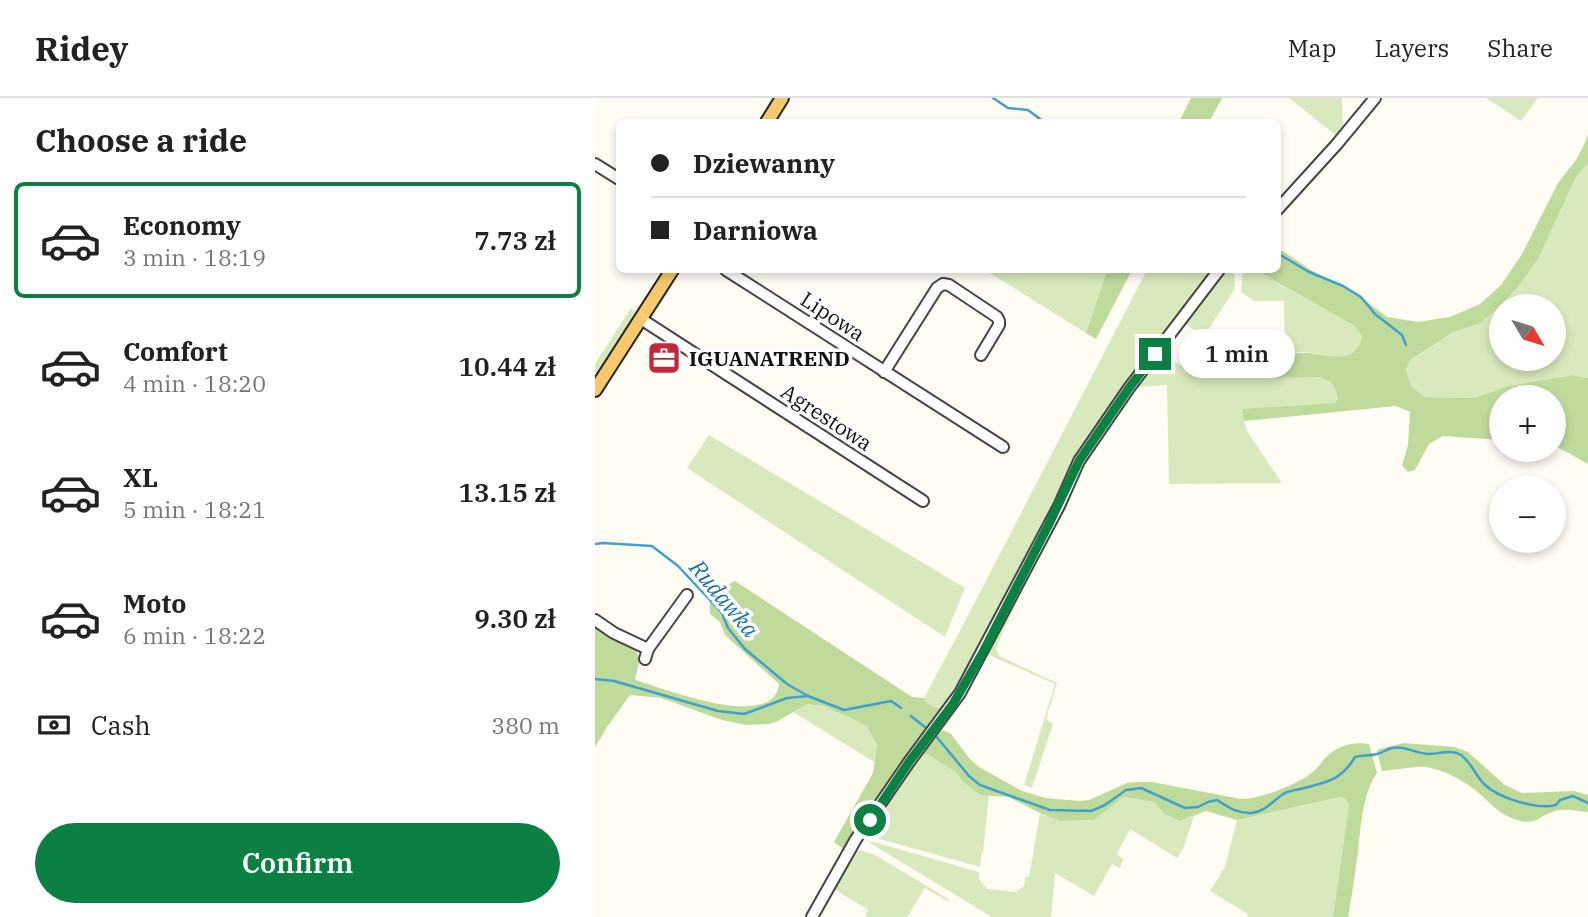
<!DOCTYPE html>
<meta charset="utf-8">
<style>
:root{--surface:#fff;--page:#f2f2f2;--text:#222;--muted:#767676;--line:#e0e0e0;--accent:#0b8043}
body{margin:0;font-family:"IBM Plex Serif",serif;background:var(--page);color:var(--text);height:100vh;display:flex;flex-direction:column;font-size:26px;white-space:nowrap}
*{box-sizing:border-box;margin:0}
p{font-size:23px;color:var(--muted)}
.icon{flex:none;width:38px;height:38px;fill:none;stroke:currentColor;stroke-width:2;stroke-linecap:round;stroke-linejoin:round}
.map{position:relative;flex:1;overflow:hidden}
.panel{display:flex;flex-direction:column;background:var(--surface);width:595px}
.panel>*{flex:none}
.hud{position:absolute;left:21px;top:21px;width:665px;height:154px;border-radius:10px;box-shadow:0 4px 10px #0003;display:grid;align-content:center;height:154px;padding:0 35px;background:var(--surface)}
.needle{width:46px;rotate:128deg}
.tools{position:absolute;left:894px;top:196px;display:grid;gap:14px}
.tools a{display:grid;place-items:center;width:77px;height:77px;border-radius:50%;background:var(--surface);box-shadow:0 4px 10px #0003;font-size:35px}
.end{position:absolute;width:32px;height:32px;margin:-16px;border:9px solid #0b8043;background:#fff;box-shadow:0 0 0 4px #fff}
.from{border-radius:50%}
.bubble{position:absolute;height:49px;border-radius:24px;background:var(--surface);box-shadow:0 4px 10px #0003;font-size:23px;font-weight:600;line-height:49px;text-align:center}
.hud b{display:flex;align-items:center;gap:24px;height:66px;font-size:26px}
.hud b+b{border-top:2px solid var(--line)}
.hud i{width:18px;height:18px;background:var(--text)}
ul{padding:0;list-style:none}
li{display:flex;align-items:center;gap:21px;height:116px;margin:0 14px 10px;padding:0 21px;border:4px solid transparent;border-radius:10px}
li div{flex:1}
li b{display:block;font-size:26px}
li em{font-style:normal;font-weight:600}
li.selected{border-color:var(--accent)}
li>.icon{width:63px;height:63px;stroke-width:1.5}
h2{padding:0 35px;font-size:32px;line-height:84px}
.pay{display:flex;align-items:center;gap:18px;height:77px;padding:0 35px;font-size:26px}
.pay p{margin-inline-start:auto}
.action{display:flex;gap:14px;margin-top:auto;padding:14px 35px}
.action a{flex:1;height:80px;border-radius:42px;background:var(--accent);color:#fff;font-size:28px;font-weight:600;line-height:80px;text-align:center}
header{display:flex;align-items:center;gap:42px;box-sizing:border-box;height:98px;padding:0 35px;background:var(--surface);border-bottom:2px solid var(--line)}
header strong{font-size:33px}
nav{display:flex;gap:38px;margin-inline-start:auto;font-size:24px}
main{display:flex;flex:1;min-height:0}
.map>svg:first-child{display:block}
.green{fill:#d8eabd;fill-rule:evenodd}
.forest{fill:#bedb9c}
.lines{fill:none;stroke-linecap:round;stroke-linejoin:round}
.stream{stroke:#41a1cc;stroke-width:2.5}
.minor-casing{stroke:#444;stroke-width:14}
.major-casing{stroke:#222;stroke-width:16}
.minor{stroke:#fff;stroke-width:10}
.major{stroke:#f7c96c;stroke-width:12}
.route{stroke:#0b8043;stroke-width:9}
.labels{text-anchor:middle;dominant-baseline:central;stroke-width:7;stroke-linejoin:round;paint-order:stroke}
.street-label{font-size:21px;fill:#111;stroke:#fff}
.poi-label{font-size:21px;font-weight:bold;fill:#111;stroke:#fff;text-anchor:start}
.water-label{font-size:23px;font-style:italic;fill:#1973a3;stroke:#fff}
</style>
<header>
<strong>Ridey</strong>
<nav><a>Map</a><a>Layers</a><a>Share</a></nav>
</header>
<main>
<section class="panel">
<h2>Choose a ride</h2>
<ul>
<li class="selected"><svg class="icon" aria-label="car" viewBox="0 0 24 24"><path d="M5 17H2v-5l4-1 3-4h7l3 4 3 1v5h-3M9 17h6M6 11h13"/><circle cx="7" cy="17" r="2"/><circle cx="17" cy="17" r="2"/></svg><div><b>Economy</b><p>3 min · 18:19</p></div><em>7.73 zł</em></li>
<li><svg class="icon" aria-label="car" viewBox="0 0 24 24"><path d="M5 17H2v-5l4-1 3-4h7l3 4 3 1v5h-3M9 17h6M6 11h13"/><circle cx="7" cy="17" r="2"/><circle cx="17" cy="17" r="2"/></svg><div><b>Comfort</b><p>4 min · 18:20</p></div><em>10.44 zł</em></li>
<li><svg class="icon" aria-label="car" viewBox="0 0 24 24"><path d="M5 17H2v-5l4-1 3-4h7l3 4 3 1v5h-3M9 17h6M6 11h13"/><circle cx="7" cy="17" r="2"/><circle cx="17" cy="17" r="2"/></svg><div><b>XL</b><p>5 min · 18:21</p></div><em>13.15 zł</em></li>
<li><svg class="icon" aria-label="car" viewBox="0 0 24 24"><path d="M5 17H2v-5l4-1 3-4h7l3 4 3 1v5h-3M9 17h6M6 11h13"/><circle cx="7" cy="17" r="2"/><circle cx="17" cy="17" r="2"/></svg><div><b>Moto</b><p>6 min · 18:22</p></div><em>9.30 zł</em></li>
</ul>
<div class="pay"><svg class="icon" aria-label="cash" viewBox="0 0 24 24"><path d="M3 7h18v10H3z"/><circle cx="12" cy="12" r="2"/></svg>Cash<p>380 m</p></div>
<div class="action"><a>Confirm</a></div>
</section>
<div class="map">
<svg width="993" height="819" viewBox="0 0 993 819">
<rect width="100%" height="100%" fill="#fffcf4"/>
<!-- green -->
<g class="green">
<path d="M694,0H747L748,29L742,38Z"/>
<path d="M891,0H943L926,23Z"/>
<path d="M993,65V280L978,277L913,288L879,300L828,299L816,288L811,272L815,262L860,234L884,226L901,212L923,189L943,161L981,79ZM906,208H959V261H906Z"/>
<path d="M390,172H512L491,235Z"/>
<path d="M552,172H620L482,361L380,556L347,610C338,610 333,608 329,600L367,529Z"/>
<path d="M630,172H641L639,174L640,191L609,238L589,225Z"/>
<path d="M648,172H661L758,227L767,237C762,271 729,254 707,254C701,254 695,256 690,256L689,203H659L646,194Z"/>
<path d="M36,210L43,216L0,283V266Z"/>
<path d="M622,255L641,267L648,264H654L653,269L657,280C672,280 727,275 737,284C742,290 743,299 740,305L649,323L652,333L687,385L574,386L572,287L541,289L565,257H568L607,280Z"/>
<path d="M114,337L370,490L350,539L92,370Z"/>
<path d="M473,400H476C449,450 422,499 401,551L404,558L462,585L451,621L458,626L437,690L429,687L460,586L392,556L380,578Z"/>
<path d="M212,606C233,608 279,621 282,647C282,652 280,659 279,664L198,614Z"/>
<path d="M327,653L362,675L368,684L386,696L394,697L388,755H387L385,769L274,738L270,735Z"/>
<path d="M527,699L559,704L569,716L585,723L599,718L588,751L582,760L535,731L522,756L528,761L525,770L517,766L499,798L460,775L456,819H397L275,745V744H279L384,774V781L392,791L421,794L429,788L430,779H434L445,715L465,723L499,722Z"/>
<path d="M745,699L751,701L754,707L738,819H652L653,816L615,793L630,769L642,722Z"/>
<path d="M265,752L282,758L353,801L354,804L330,790L312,819H270L273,812L236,789L257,756Z"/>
</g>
<!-- forest -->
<g class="forest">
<path d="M596,0H627L614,24H584Z"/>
<path d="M993,36V65L981,79L943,161L923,189L901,212L884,226L859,234L815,262L811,272L816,288L829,299L879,300L913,288L978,277L993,280V366L959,347V299H906V342L848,338L834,346L820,372L813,374L807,367L813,347L815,314L801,308L649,323L647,311L740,305L742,301L741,293L736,284L724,279L657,280L654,275V264C670,261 686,256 703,255C726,253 762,272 767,237L758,227L661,172H682L683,150L716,172L766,199L792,219L823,224L855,219L885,206L906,187L927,156L963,85L981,62L990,45Z"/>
<path d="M512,172H537L501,241L491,235Z"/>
<path d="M140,483L317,599L329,600C333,608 338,610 347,610L251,753L239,744L278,675L282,646L272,629L255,619L228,608L212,606L183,623L174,626L151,627L127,622L66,600L35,597L12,629L0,649V525L39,548L45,561L40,581L43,583C71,591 179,634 184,586L130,537L125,524L115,516C113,494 123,492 140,483Z"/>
<path d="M347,632L355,635L375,661L384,669L427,693L451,700L484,703L494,702L532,685L541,684H557L646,701C666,701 697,688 714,677C720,673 725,667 729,661C741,648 757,643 774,646L782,675C767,697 766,728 763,754C760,776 757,797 753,819H738L754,707L751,701L745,699L642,722L611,713L585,723L569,716L559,704L528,699L499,722L465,723L445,715L413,699L386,697L368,684L362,675L327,653Z"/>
<path d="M809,645L859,649L873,654L910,687L927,695L979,693L993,697V714C983,713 970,710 960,713C943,718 941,729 919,721C901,715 891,699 876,689C861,678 838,667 820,669C809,670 798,672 787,673L782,653L784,651Z"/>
</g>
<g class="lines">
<!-- stream -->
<g class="stream">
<path d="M398,0L413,10L433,12L449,24"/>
<path d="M682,155L714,174L748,188L766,199L780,216L807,237L811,247"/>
<path d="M0,446L8,445L57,448L83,468L127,515L133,530L150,551L192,586L213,598L249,612L296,603L306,610"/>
<path d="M0,581L19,583L123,613L149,616L192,600L213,598"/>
<path d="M316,618L335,633"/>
<path d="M340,637L374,678L385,687L455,712L496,713L510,707L531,692L546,690L590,710L603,709L613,704L622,702C633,709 643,716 657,715C672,713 678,702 690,695C694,693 700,692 705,691C730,685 746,683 760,659C767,657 775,658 782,656C787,655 792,651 797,650C810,647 821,656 834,656C844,656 856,651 866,657C876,664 881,678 889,686C903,700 942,712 961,707L965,702L978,698L993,705"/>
</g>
<defs>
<g id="minor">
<path d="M0,66L24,81"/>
<path d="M682,112L742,46L780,0"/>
<path d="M131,172L408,349"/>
<path d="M46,221L328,403"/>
<path d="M289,274L342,190L348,186L354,187L402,219L404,223V227L386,257"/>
<path d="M0,522L19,535L53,551"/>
<path d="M50,561L53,551L92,497"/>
<path d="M217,819L261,741L314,664L365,595L464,408L484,363L534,290L624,172"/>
</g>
<g id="major">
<path d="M172,24L187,0"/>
<path d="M0,292L77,172"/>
</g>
</defs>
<!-- minor casing -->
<use href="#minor" class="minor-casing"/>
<!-- major casing -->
<use href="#major" class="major-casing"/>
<!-- minor -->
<use href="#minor" class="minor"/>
<!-- major -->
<use href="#major" class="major"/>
</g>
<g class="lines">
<!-- route -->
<path class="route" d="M275,722L314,664L358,606L387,556L453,428L484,363L534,290L560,256"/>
</g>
<!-- icons -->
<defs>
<symbol id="office-square" viewBox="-11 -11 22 22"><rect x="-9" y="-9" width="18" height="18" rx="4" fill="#c1283d" stroke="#fff"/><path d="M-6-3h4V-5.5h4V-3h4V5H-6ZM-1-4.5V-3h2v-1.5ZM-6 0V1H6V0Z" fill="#fff"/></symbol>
</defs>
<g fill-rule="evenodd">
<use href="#office-square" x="50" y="241" width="38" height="38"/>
</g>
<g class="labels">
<!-- street labels -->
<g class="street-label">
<text transform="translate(238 218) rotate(33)">Lipowa</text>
<text transform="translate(232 319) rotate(33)">Agrestowa</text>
</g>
<!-- poi labels -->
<g class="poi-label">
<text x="94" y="260">IGUANATREND</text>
</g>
<!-- water labels -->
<g class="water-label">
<text transform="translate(130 500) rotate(50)">Rudawka</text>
</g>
</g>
</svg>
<div class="tools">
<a><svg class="needle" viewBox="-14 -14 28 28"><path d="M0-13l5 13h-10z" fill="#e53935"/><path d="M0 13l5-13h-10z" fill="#767676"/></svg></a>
<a>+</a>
<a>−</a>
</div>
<i class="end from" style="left:275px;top:722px"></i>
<i class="end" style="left:560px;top:256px"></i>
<div class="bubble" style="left:584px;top:231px;width:116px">1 min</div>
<div class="hud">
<b><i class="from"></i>Dziewanny</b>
<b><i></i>Darniowa</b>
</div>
</div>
</main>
